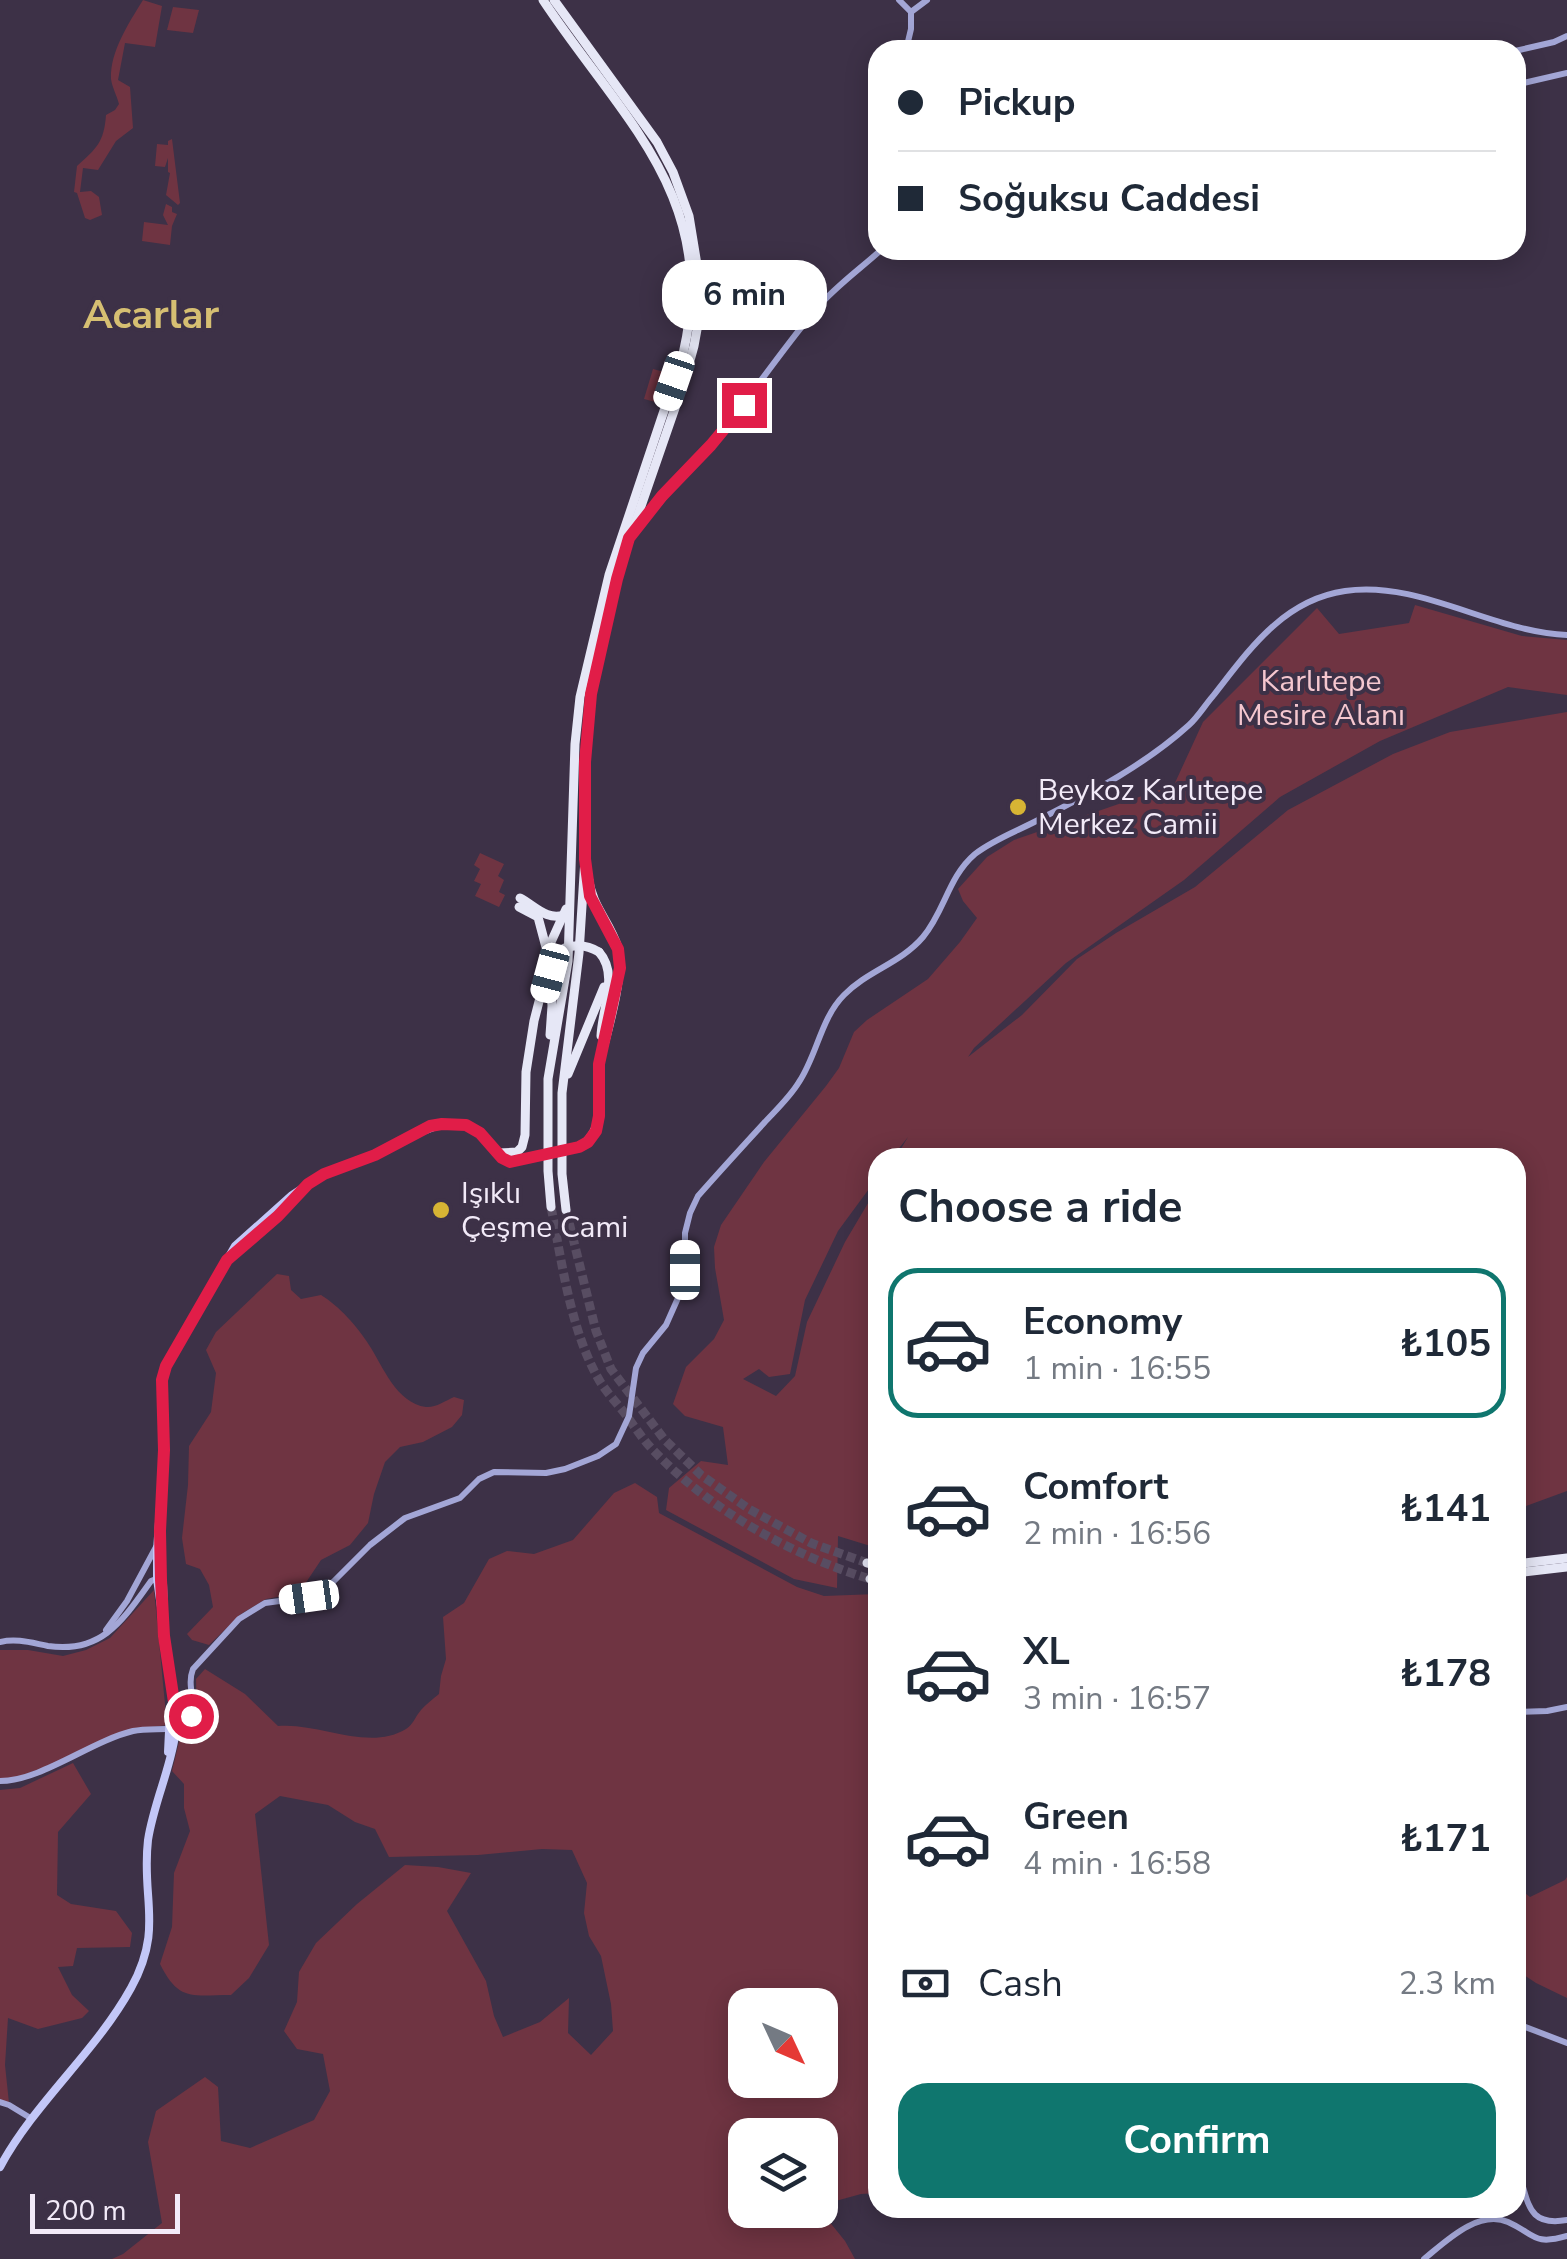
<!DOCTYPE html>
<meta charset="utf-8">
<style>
:root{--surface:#fff;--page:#f2f2f3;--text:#1f2937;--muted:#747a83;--line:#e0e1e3;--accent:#0f766e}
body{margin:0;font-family:"Nunito Sans",sans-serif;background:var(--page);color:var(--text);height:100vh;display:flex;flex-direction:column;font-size:38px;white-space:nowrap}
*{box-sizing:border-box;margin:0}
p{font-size:32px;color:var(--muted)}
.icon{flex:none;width:55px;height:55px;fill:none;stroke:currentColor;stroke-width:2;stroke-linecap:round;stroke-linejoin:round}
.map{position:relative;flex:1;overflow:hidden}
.sheet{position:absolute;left:868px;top:1148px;width:658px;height:1070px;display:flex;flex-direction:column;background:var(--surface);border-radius:30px;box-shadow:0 5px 25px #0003}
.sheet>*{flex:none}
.hud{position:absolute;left:868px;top:40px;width:658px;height:220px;border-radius:30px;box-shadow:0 5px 25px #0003;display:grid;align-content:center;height:220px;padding:0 30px;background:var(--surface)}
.needle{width:65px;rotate:134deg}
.fabs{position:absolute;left:728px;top:1988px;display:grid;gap:20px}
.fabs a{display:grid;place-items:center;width:110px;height:110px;border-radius:20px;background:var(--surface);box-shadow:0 5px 25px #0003;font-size:50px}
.scale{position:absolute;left:30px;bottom:25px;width:150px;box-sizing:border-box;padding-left:10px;border:5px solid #f2eaf8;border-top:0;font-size:28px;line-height:35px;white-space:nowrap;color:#f2eaf8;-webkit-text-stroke:8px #3d3147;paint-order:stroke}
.end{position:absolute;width:45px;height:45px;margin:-22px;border:12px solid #e11d48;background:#fff;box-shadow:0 0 0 5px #fff}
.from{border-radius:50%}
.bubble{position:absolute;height:70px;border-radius:30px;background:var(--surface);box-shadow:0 5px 25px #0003;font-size:32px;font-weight:700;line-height:70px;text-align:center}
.car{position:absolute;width:30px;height:60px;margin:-30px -15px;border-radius:12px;box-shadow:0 0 8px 2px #0007;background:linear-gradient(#fff 24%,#345 0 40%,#fff 0 76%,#345 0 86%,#fff 0)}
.hud b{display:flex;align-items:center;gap:35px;height:95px;font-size:38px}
.hud b+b{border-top:2px solid var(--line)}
.hud i{width:25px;height:25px;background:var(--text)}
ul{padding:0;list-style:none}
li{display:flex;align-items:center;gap:30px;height:150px;margin:0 20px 15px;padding:0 10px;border:5px solid transparent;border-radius:30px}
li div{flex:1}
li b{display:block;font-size:38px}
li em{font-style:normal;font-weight:700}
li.selected{border-color:var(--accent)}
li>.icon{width:90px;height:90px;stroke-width:1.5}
h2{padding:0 30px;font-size:45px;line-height:120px}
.pay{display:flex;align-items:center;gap:25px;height:110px;padding:0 30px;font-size:38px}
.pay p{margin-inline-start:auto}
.action{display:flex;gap:20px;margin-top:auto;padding:20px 30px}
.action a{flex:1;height:115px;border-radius:30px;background:var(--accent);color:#fff;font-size:40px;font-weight:700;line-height:115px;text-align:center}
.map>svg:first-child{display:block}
.green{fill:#6f3442;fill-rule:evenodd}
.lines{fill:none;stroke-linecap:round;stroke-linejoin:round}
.highway-tunnel{stroke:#584d62;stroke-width:9;stroke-dasharray:9 4.5;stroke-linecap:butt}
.secondary{stroke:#a3a6d6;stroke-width:6}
.primary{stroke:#c3c7f8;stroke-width:8}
.highway{stroke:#e6e7f6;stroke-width:9}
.highway-bridge{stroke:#e6e7f6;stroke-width:9}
.route{stroke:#e11d48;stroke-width:12}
.poi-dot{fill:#d7b434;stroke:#3d3147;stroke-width:4}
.labels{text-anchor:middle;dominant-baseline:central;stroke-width:8;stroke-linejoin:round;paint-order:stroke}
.park-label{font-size:30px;fill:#f5c7cf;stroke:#3d3147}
.poi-label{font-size:30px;fill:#f2eaf8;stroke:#3d3147;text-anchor:start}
.district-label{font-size:40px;font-weight:bold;fill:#d6bf72;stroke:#3d3147}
</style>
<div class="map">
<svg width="1567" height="2259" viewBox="0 0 1567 2259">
<rect width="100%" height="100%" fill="#3d3147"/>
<!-- green -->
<g class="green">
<path d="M143,0L162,6L155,47L125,43L118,80L130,87L133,128L116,141L98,170L83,168L80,192L91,191L99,197L102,215L90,220L85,218L77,193L74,192L77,166C97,148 104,142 106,115L115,110L119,104C117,96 112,87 111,79C110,51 129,23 143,0Z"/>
<path d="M173,7L199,10L193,33L167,30Z"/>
<path d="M172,139L180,203L178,205L166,195L170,173L168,172V158L165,167L155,166L157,144L168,145V141Z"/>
<path d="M166,204L172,207V212L177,214L172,226L170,245L142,241L144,222L168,225L163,215Z"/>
<path d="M653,369L668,373L659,403L644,399Z"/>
<path d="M1415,605L1522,636L1567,640V695L1508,687L1380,741L1280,797L1184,880L1066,963L974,1048L968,1057L1022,1015L1077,959L1116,933L1195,887L1288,810L1393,754L1450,732L1567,712V1491L1515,1510V1158L896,1157L908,1137L892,1157L878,1158L877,1178L838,1231L805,1300L790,1374L769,1377L759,1369L743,1379L776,1396L795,1376L807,1322L845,1242L877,1188V1548L838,1536L837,1588L794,1579L666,1510L669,1488L701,1461L728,1465L723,1427L685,1416L673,1404L686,1367L714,1339L724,1320L715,1268L714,1247L721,1225L764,1162L826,1086L839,1068L854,1032L867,1020L928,979L960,942L977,918L963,901L958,889L987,857L1014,840L1174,785L1203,722L1317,608L1339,634L1409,623Z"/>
<path d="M480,853L504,864L498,876L504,880L499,892L505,895L499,907L475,896L481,884L474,881L480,869L474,865Z"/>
<path d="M277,1274L289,1276L291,1290L301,1299L321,1295C339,1306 358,1327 369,1345C383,1366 396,1403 426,1407C435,1408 445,1401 454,1397L464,1400L462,1415L452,1427L423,1442L400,1447L385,1462L374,1494L368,1523L350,1545L321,1560L299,1593L266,1599L241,1614L209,1645L192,1640L187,1634L213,1607L209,1585L200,1569L186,1564L182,1538L188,1485L189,1446L211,1412L216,1373L206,1350L216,1332Z"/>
<path d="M635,1483L657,1497L659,1513L797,1587L824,1596L877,1594V2193L861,2194L832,2202L828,2220L845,2241L855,2259H112L123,2254L162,2223L148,2142L156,2111L205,2077L218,2087L221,2141L250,2148L314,2120L330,2091L323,2054L297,2049L284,2031L297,2002L299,1972L316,1943L357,1904L405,1865L438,1867L471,1873L447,1911L486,1981L494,2016L503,2037L540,2022L569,1998L568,2033L591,2055L613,2031L611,2004L601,1956L589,1936L584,1913L587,1883L572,1850L542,1849L478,1855L389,1857L375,1829L355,1822L328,1805L280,1796L255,1814L269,1945L249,1978L231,1995C192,1995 179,2002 160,1964L172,1927L174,1873L190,1831L184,1808V1784L172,1771L179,1742L197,1722L196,1679L205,1669L245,1694L278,1726C319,1722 368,1752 406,1729C413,1725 415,1717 421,1710C426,1704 433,1699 439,1694L441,1676L446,1659L443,1617L464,1603L489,1559L507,1551L534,1554L573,1540L614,1493ZM745,2005H820V2080H745ZM745,2135H820V2210H745Z"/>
<path d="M154,1590L167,1725L124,1731L68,1759L0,1783V1650H28L63,1656L86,1650L110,1638Z"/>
<path d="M73,1763L91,1794L58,1832L57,1895L71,1904L116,1911L132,1933L130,1947L77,1948L73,1966L58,1967L72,1995L89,2011L82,2018L38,2029L8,2018L5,2065L9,2103L0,2101V1790L20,1788Z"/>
<path d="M1567,1877V1998L1536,1983L1515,1969V1885L1530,1897L1565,1880Z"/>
</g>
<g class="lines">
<!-- highway-tunnel -->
<g class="highway-tunnel">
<path d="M551,1207C562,1262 570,1328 598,1378C605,1391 617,1403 626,1415C635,1427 643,1440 654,1451C710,1510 793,1556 870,1579"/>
<path d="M566,1210L596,1331L611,1369L664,1439L701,1475L749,1509L811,1543L867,1563"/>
</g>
<!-- secondary -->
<g class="secondary">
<path d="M899,0L911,12"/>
<path d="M911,12L927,0"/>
<path d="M906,50L911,29V12"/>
<path d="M1364,50L1388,44L1408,50"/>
<path d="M1515,51L1554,42L1567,36"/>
<path d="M1515,85L1567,73"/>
<path d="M673,484C729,432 768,366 817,308C836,286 860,269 881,250"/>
<path d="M106,1630L127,1601L156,1547"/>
<path d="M0,1642C17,1638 32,1643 48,1646C102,1654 123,1620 151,1581L156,1579L164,1583L165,1608L163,1617"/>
<path d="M1515,1712L1547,1711L1567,1707"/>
<path d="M0,1781C41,1781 91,1741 133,1731C151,1727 171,1732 188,1725C201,1708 185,1689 193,1669L239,1619L265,1603L309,1597L318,1593L333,1582L370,1545L405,1518L460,1498L479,1479L494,1472L546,1473L565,1469L598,1456L616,1444L629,1416L636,1368L643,1353L666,1325L682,1289L685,1270V1233L690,1213L698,1196C720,1171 742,1147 764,1123C776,1110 790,1097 799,1082C817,1055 821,1018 844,995C867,971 901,963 923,937C945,911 948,877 975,854C994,839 1020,830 1042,818C1093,792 1146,764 1189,725C1198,717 1205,705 1213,696C1249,650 1283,600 1345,591C1420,580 1492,632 1567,635"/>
<path d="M1515,2023L1567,2043"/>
<path d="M0,2102L9,2105L32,2119"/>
<path d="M1515,2165C1530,2195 1522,2228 1567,2220"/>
<path d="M1424,2259C1445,2242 1478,2209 1508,2222C1535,2234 1533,2246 1567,2236"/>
</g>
<!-- primary -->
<g class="primary">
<path d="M231,1256L278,1217L302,1192"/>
<path d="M162,1614L157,1579V1551L164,1450L163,1380L166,1366L235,1246L292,1195L324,1174L375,1155L412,1135L442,1124L457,1123L466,1125L480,1133L499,1153"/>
<path d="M168,1752L170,1711"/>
<path d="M0,2167C35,2102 95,2053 131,1988C164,1928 141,1899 148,1840C154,1801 172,1766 176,1729L162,1613"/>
</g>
<!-- highway -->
<g class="highway">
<path d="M543,0C621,118 720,197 683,354L609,575L580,697L575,744L568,961L548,1079V1171L551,1207"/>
<path d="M554,0L657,142L673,172L689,216L700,283L698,324L694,346L684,382L621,564L591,694L585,763V859L579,953L562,1093V1174L566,1210"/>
<path d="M637,528L673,484"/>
<path d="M588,876C592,908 610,921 618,948C625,975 606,1036 599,1064"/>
<path d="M520,898C535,906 547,921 564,915"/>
<path d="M519,907L538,917L547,951"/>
<path d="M599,952C619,974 602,1009 601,1036"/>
<path d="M550,973L552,1006L550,1035"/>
<path d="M568,1074L604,987"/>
<path d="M579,1147C608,1131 599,1089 600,1061"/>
<path d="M499,1153L517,1152L522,1147L525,1135L526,1072L534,1021L544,982L547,951L566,909"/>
<path d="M867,1563L878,1566"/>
<path d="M1515,1564L1567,1558"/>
<path d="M1515,1573L1567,1567"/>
<path d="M870,1579L878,1581"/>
</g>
<!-- highway-bridge -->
<g class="highway-bridge">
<path d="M551,963C558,943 583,942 599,952"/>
<path d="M517,1160L579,1147"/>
</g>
</g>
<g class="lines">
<!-- route -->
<path class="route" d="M191,1716L184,1718L176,1715L164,1636L161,1580L160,1531L164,1450L162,1380L166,1366L227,1260L278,1216L308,1184L324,1174L375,1155L430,1126L442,1124L466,1125L480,1133L502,1158L510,1162L579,1147L588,1142L596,1131L599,1116V1064L620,968L618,949L590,896L585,859V762L591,694L617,579L629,538L662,496L711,445L744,405"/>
</g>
<!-- markers -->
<g class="poi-dot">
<circle cx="1018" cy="807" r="10"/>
<circle cx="441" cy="1210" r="10"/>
</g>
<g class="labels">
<!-- park labels -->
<g class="park-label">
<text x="1321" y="681">Karlıtepe<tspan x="1321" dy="34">Mesire Alanı</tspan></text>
</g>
<!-- poi labels -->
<g class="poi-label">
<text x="1038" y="790">Beykoz Karlıtepe<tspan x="1038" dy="34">Merkez Camii</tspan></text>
<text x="461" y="1193">Işıklı<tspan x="461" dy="34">Çeşme Cami</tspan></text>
</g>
<!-- district labels -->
<g class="district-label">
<text x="151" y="315">Acarlar</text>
</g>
</g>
</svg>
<div class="fabs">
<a><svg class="needle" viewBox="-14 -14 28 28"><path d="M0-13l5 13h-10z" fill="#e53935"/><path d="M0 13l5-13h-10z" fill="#747a83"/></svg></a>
<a><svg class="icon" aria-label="layers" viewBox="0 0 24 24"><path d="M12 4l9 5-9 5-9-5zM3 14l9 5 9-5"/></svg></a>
</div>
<div class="scale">200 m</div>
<i class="end from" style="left:191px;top:1716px"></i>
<i class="end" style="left:744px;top:405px"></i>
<div class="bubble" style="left:662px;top:260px;width:165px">6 min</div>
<i class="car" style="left:674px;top:381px;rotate:199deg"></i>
<i class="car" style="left:550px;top:973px;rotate:195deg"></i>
<i class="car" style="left:685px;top:1270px;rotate:0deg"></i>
<i class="car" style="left:309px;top:1597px;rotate:262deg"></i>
<div class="hud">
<b><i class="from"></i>Pickup</b>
<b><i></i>Soğuksu Caddesi</b>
</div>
<section class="sheet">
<h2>Choose a ride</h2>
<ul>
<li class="selected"><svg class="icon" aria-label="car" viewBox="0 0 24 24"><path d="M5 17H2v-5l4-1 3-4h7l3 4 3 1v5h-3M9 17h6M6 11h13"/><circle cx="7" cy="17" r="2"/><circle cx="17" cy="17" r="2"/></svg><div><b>Economy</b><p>1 min · 16:55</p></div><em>₺105</em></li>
<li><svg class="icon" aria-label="car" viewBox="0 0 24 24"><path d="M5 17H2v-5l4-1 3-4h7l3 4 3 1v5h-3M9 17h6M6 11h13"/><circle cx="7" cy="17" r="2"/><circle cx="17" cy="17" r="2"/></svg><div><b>Comfort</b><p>2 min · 16:56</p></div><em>₺141</em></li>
<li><svg class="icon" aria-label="car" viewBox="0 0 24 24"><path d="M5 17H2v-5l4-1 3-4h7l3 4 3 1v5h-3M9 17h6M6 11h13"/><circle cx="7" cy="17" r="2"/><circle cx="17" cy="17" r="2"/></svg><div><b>XL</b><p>3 min · 16:57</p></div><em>₺178</em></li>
<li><svg class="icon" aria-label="car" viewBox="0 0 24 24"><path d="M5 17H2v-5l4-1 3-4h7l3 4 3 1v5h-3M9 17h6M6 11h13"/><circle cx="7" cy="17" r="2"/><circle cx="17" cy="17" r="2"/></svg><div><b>Green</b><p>4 min · 16:58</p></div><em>₺171</em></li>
</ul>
<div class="pay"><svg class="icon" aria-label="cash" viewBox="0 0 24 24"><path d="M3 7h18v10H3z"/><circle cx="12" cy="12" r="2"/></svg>Cash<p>2.3 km</p></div>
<div class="action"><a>Confirm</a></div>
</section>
</div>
